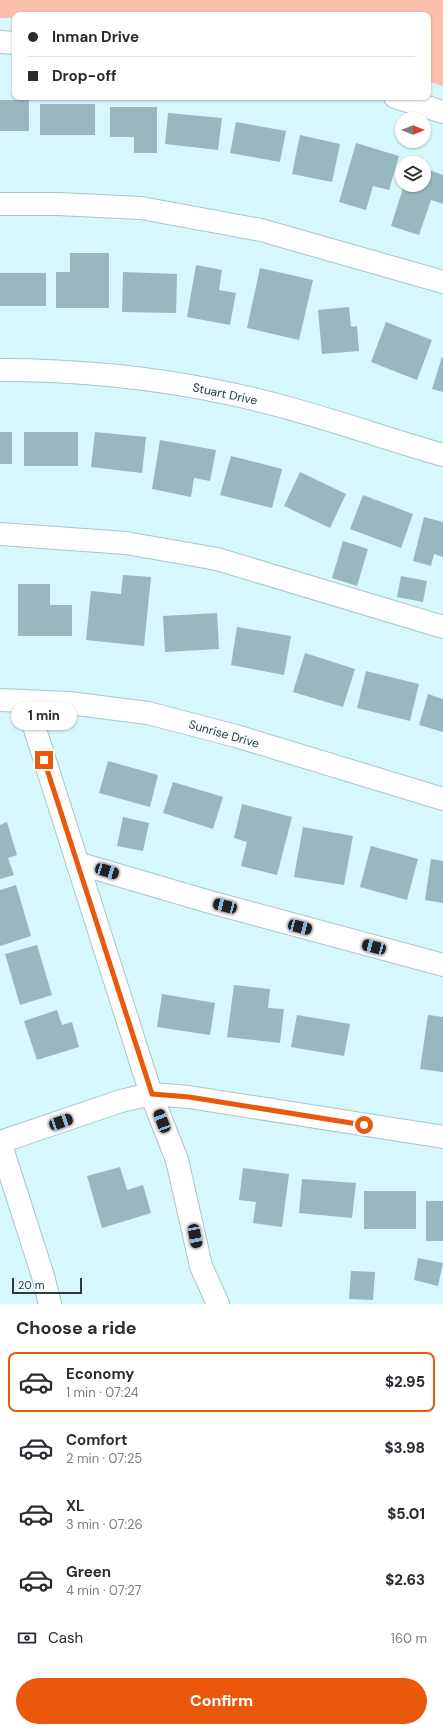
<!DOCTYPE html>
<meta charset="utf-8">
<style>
:root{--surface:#fff;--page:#f2f2f3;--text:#2b2b33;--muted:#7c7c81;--line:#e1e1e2;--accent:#ea580c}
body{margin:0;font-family:"DM Sans",sans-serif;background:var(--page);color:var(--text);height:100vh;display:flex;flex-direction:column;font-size:15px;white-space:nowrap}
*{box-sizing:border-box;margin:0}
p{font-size:13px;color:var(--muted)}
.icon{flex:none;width:22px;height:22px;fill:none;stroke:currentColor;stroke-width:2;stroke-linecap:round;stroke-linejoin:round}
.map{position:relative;height:1304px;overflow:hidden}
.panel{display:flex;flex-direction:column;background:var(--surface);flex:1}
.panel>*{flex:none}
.guide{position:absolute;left:12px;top:12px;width:419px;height:88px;border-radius:8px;box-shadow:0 1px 3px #0004;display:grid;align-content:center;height:88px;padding:0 16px;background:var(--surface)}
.needle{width:26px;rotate:90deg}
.fabs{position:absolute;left:395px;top:112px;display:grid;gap:8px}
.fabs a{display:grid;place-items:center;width:36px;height:36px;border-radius:50%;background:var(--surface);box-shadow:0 1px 3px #0004;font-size:20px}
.scale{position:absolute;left:12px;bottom:10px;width:70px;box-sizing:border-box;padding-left:4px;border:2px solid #2d3a3c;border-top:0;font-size:11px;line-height:14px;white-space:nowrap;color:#2d3a3c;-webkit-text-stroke:3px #f8feff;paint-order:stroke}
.end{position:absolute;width:18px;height:18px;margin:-9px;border:5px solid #ea580c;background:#fff;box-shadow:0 0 0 2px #fff}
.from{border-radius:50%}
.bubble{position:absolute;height:28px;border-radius:14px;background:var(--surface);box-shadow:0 1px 3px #0004;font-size:13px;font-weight:800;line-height:28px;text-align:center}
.car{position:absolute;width:12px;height:24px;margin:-12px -6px;border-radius:5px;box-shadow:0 0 3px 1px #0007;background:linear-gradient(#222 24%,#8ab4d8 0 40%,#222 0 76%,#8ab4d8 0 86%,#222 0)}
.guide b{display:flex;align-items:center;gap:14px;height:38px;font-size:15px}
.guide b+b{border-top:1px solid var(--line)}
.guide i{width:10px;height:10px;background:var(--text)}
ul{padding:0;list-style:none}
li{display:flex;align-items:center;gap:12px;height:60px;margin:0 8px 6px;padding:0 8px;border:2px solid transparent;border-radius:8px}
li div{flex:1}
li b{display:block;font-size:15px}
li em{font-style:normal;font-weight:800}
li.selected{border-color:var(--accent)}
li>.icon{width:36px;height:36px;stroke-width:1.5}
h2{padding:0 16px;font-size:18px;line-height:48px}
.pay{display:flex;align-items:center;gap:10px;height:44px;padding:0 16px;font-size:15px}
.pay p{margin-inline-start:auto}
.button{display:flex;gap:8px;margin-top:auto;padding:8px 16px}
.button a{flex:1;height:46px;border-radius:24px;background:var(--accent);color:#fff;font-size:16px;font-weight:800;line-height:46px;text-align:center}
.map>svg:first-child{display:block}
.green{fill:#fbc0ab}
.building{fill:#99b8bd}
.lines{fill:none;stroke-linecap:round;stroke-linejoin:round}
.minor-casing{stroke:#a8c7cb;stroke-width:24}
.minor{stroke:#fff;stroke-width:22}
.route{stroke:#ea580c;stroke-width:5}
.labels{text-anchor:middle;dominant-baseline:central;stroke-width:4;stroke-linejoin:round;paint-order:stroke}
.street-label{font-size:12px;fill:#2d3a3c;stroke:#f8feff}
</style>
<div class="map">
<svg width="443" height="1304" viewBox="0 0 443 1304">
<rect width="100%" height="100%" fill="#d6f7fb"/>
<!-- green -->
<path class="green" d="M0,0H443V86L428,81V15H15V18H0Z"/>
<!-- building -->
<g class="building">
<rect x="0" y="100" width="29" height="31"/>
<rect x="40" y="104" width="55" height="31"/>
<path d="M110,107H157V153H134V137H110Z"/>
<path d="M168,113L222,118L218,150L165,144Z"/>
<path d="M236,122L286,131L280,162L230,153Z"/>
<path d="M300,135L340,144L332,182L292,174Z"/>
<path d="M356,143L399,156L389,190L373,186L366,210L339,202Z"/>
<path d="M424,168L443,175V204L431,200L419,235L391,226L404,185H424Z"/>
<path d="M70,253H109V308H56V272H70Z"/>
<path d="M196,265L222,270L219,290L236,293L230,325L187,317Z"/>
<path d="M260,268L313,280L299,340L247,328Z"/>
<path d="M123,272L177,274L176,313L122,312Z"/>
<rect x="0" y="273" width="46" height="33"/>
<path d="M349,307L351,327L357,326L359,351L322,354L318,310Z"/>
<path d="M386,322L432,340L417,380L371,362Z"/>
<path d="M442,357L443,358V392L432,389Z"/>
<rect x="0" y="432" width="12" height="32"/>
<rect x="24" y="432" width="54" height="34"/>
<path d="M95,432L146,437L142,473L91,467Z"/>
<path d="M160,440L216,450L210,481L194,478L191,497L152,489Z"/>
<path d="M231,456L282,469L272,508L220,495Z"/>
<path d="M300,472L346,494L330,528L284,506Z"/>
<path d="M363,495L413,514L401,548L350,529Z"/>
<path d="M424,517L443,522V557L434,554L431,566L413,561Z"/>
<path d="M343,541L368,549L357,586L332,578Z"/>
<path d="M123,575L151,577L144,646L86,640L91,591L121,594Z"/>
<path d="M401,576L427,581L423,602L397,597Z"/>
<path d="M18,584H50V605H72V636H18Z"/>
<path d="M217,613L219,649L165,652L163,616Z"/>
<path d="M237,627L291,636L284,675L231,665Z"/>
<path d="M305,653L355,669L343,707L293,692Z"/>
<path d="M366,671L419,684L410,721L357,708Z"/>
<path d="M428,694L443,699V732L419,725Z"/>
<path d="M108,761L158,775L150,807L99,793Z"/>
<path d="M173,782L223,797L213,829L163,813Z"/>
<path d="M242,804L292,817L277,875L241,866L247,842L234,838Z"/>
<path d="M123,817L149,823L143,851L117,846Z"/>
<path d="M7,822L17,855L8,858L14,875L0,879V825Z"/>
<path d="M303,827L353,836L344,885L294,877Z"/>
<path d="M371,846L418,859L407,900L360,887Z"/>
<path d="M431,859L443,861V903L425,900Z"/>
<path d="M16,885L31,936L0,946V890Z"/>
<path d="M37,945L52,995L20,1005L5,954Z"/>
<path d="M234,985L270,989L268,1008L284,1009L280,1043L227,1037Z"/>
<path d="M162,994L215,1003L210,1035L157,1027Z"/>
<path d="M57,1010L62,1025L72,1022L79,1047L37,1060L24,1021Z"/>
<path d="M297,1015L350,1024L344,1056L291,1047Z"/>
<path d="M428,1015L443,1017V1072L420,1069Z"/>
<path d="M120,1167L127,1190L143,1185L151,1213L102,1228L87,1176Z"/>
<path d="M243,1168L289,1174L282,1227L253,1223L256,1202L239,1200Z"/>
<path d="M302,1179L356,1183L352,1218L299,1213Z"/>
<rect x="364" y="1191" width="52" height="38"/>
<rect x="426" y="1201" width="17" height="40"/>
<path d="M418,1258L443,1263L438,1286L414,1280Z"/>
<path d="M351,1271L375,1272L373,1300L349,1299Z"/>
</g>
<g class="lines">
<defs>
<g id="minor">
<path d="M0,42L15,43"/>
<path d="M395,97L443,112"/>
<path d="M0,204H58L141,208L261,230L443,282"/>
<path d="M0,370C74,370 149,377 222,392C297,407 370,434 443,455"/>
<path d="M0,534L126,543L217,559L443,627"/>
<path d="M0,700L69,703L148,713L236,736L443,799"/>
<path d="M26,701L151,1094L177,1160L201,1266L218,1304"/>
<path d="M77,863L210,902L443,965"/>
<path d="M50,1304L43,1276L0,1142L121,1101L151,1094L189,1097L443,1137"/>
</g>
</defs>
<!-- minor casing -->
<use href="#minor" class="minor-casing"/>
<!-- minor -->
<use href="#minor" class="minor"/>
</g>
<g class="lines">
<!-- route -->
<path class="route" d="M44,760L152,1094L189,1097L364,1125"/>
</g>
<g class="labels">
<!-- street labels -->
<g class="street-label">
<text transform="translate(225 394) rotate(12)">Stuart Drive</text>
<text transform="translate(224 734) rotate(16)">Sunrise Drive</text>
</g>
</g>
</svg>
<div class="fabs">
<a><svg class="needle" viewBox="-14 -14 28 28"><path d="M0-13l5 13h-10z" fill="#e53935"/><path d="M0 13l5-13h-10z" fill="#7c7c81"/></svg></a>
<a><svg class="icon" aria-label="layers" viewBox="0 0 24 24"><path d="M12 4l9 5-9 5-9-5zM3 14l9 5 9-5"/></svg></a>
</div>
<div class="scale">20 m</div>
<i class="end from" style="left:364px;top:1125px"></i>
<i class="end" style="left:44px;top:760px"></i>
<div class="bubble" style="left:11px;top:702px;width:66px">1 min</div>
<i class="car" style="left:107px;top:871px;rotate:107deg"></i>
<i class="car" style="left:225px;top:906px;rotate:285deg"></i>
<i class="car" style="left:300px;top:927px;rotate:105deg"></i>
<i class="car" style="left:374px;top:947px;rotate:285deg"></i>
<i class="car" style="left:162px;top:1121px;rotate:339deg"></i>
<i class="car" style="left:61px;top:1122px;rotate:71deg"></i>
<i class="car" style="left:195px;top:1236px;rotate:169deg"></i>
<div class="guide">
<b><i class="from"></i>Inman Drive</b>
<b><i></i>Drop-off</b>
</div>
</div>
<section class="panel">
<h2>Choose a ride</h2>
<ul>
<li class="selected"><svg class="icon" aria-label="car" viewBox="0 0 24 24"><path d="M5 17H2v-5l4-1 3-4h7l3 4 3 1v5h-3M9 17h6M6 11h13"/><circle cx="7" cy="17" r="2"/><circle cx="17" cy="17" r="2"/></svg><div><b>Economy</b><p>1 min · 07:24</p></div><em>$2.95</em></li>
<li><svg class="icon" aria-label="car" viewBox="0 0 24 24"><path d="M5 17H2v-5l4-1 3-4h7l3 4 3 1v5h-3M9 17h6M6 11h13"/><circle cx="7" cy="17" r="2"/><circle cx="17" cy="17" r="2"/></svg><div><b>Comfort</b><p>2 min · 07:25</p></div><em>$3.98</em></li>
<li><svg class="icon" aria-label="car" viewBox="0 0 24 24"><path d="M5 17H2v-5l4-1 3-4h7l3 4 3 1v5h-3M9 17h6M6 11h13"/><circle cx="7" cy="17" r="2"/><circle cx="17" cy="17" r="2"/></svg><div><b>XL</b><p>3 min · 07:26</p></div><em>$5.01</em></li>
<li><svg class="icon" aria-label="car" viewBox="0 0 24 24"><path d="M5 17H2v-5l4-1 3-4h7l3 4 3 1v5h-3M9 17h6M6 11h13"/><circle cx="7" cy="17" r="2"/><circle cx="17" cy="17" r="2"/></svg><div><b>Green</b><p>4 min · 07:27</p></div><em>$2.63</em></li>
</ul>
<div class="pay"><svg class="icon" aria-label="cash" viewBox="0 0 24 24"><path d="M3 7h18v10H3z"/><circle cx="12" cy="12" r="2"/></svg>Cash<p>160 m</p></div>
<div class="button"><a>Confirm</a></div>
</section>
